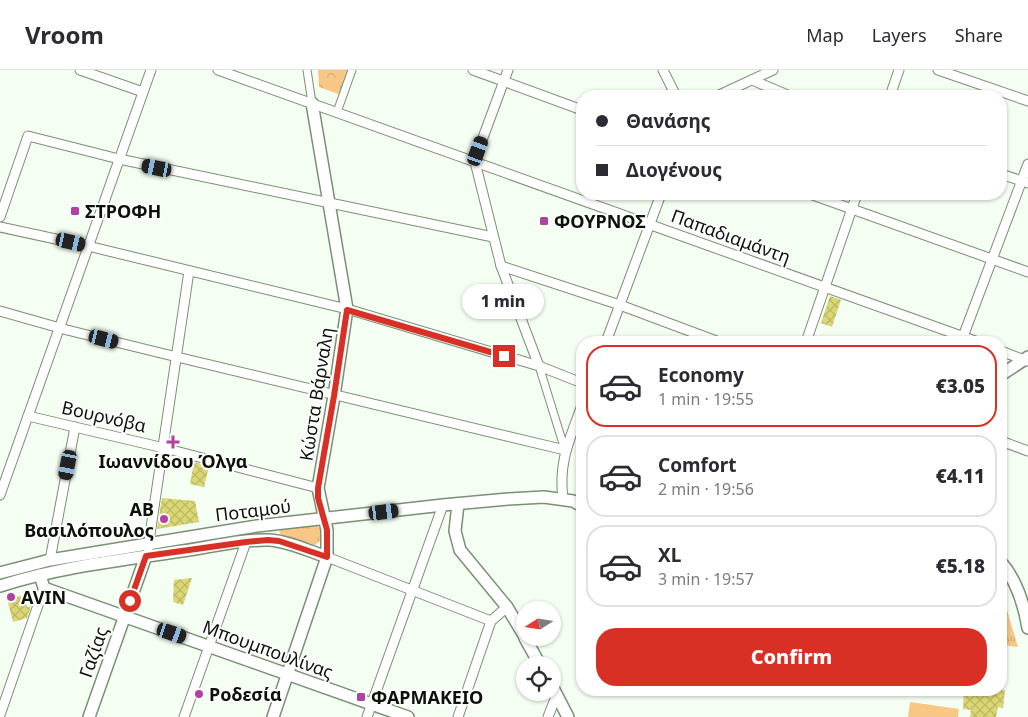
<!DOCTYPE html>
<meta charset="utf-8">
<style>
:root{--surface:#fff;--page:#f2f2f3;--text:#2b2b33;--muted:#7c7c81;--line:#e1e1e2;--accent:#d93025}
body{margin:0;font-family:"Noto Sans",sans-serif;background:var(--page);color:var(--text);height:100vh;display:flex;flex-direction:column;font-size:19px;white-space:nowrap}
*{box-sizing:border-box;margin:0}
p{font-size:16px;color:var(--muted)}
.icon{flex:none;width:28px;height:28px;fill:none;stroke:currentColor;stroke-width:2;stroke-linecap:round;stroke-linejoin:round}
.map{position:relative;flex:1;overflow:hidden}
.side{position:absolute;left:576px;top:266px;width:431px;height:360px;display:flex;flex-direction:column;background:var(--surface);border-radius:20px;box-shadow:0 1px 4px #0004}
.side>*{flex:none}
.guide{position:absolute;left:576px;top:20px;width:431px;height:110px;border-radius:20px;box-shadow:0 1px 4px #0004;display:grid;align-content:center;height:110px;padding:0 20px;background:var(--surface)}
.needle{width:32px;rotate:258deg}
.tools{position:absolute;left:516px;top:531px;display:grid;gap:10px}
.tools a{display:grid;place-items:center;width:45px;height:45px;border-radius:50%;background:var(--surface);box-shadow:0 1px 4px #0004;font-size:25px}
.end{position:absolute;width:22px;height:22px;margin:-11px;border:6px solid #d93025;background:#fff;box-shadow:0 0 0 2px #fff}
.from{border-radius:50%}
.bubble{position:absolute;height:35px;border-radius:18px;background:var(--surface);box-shadow:0 1px 4px #0004;font-size:16px;font-weight:800;line-height:35px;text-align:center}
.car{position:absolute;width:15px;height:30px;margin:-15px -8px;border-radius:6px;box-shadow:0 0 4px 1px #0007;background:linear-gradient(#222 24%,#8ab4d8 0 40%,#222 0 76%,#8ab4d8 0 86%,#222 0)}
.guide b{display:flex;align-items:center;gap:18px;height:48px;font-size:19px}
.guide b+b{border-top:1px solid var(--line)}
.guide i{width:12px;height:12px;background:var(--text)}
ul{padding:9px 0 0;list-style:none}
li{display:flex;align-items:center;gap:15px;height:82px;margin:0 10px 8px;padding:0 10px;border:2px solid var(--line);border-radius:20px}
li div{flex:1}
li b{display:block;font-size:19px}
li em{font-style:normal;font-weight:800}
li.selected{border-color:var(--accent)}
li>.icon{width:45px;height:45px;stroke-width:1.5}
.button{display:flex;gap:10px;margin-top:auto;padding:10px 20px}
.button a{flex:1;height:58px;border-radius:20px;background:var(--accent);color:#fff;font-size:20px;font-weight:800;line-height:58px;text-align:center}
header{display:flex;align-items:center;gap:30px;box-sizing:border-box;height:70px;padding:0 25px;background:var(--surface);border-bottom:1px solid var(--line)}
header strong{font-size:24px}
nav{display:flex;gap:28px;margin-inline-start:auto;font-size:18px}
.map>svg:first-child{display:block}
.grass{fill:url(#grass-tufts)}
.park{fill:url(#park-crowns)}
.garden{fill:#f8c786}
.building{fill:url(#building-cross-hatch)}
.lines{fill:none;stroke-linecap:round;stroke-linejoin:round}
.pedestrian-casing{stroke:#7a9074;stroke-width:9}
.minor-casing{stroke:#7a9074;stroke-width:11}
.tertiary-casing{stroke:#7a9074;stroke-width:14}
.pedestrian{stroke:#fff;stroke-width:7}
.minor{stroke:#fff;stroke-width:9}
.tertiary{stroke:#fff;stroke-width:11}
.route{stroke:#d93025;stroke-width:6}
.poi-dot{fill:#b1429f;stroke:#fff;stroke-width:2}
.labels{text-anchor:middle;dominant-baseline:central;stroke-width:4;stroke-linejoin:round;paint-order:stroke}
.poi-label{font-size:18px;font-weight:bold;fill:#0b1309;stroke:#fff;text-anchor:start}
.street-label{font-size:18px;fill:#0b1309;stroke:#fff}
</style>
<header>
<strong>Vroom</strong>
<nav><a>Map</a><a>Layers</a><a>Share</a></nav>
</header>
<div class="map">
<svg width="1028" height="647" viewBox="0 0 1028 647">
<defs>
<pattern id="grass-tufts" width="24" height="20" patternUnits="userSpaceOnUse" patternTransform="scale(1.25)"><rect width="24" height="20" fill="#f8c786"/><path d="M3 7l-1-3M5 7V3M7 7l1-3M15 17l-1-3M17 17v-4M19 17l1-3" fill="none" stroke="#d3aa72"/></pattern>
<pattern id="park-crowns" width="20" height="18" patternUnits="userSpaceOnUse" patternTransform="scale(1.25)"><rect width="20" height="18" fill="#f8c786"/><path d="M2 6a3 3 0 1 1 6 0M12 15a3 3 0 1 1 6 0" fill="none" stroke="#d3aa72"/></pattern>
<pattern id="building-cross-hatch" width="8" height="8" patternUnits="userSpaceOnUse" patternTransform="scale(1.25)"><rect width="8" height="8" fill="#dcd775"/><path d="M0 0l8 8M0 8l8-8" fill="none" stroke="#bbb864"/></pattern>
</defs>
<rect width="100%" height="100%" fill="#f5fef2"/>
<!-- grass -->
<g class="grass">
<path d="M316,455L321,459L323,469L315,475L281,465L279,462L282,459Z"/>
<path d="M1001,524L1003,527L1018,577L1001,575Z"/>
</g>
<!-- park -->
<path class="park" d="M318,0H350L341,25L319,17Z"/>
<!-- garden -->
<path class="garden" d="M910,632L959,639L958,647H908Z"/>
<!-- building -->
<g class="building">
<path d="M830,226L841,230L832,257L821,253Z"/>
<path d="M194,392L209,396L204,417L190,414Z"/>
<path d="M162,428L195,431L199,452L157,459Z"/>
<path d="M192,508L183,535L173,532L174,510Z"/>
<path d="M24,525L27,537L31,536L27,548L13,552L7,529Z"/>
<path d="M964,620H1005L1003,638L998,637L996,647H970L971,640L963,639Z"/>
</g>
<g class="lines">
<defs>
<g id="pedestrian">
<path d="M307,0L312,33"/>
<path d="M337,42L352,0"/>
<path d="M539,296L565,380"/>
</g>
<g id="minor">
<path d="M80,0L143,22"/>
<path d="M218,0L978,272"/>
<path d="M473,0L582,40"/>
<path d="M508,0L478,81L476,96L501,196L539,296"/>
<path d="M663,0L676,26"/>
<path d="M938,0L1028,31"/>
<path d="M752,10L790,26"/>
<path d="M717,26L773,0"/>
<path d="M890,26L899,0"/>
<path d="M1001,104L1028,113"/>
<path d="M810,124L1028,202"/>
<path d="M0,147L28,66L119,89L493,167"/>
<path d="M0,157L88,176L347,239L539,296L582,313"/>
<path d="M501,196L620,235L719,272"/>
<path d="M0,241L67,260L177,287L565,380"/>
<path d="M606,272L661,124"/>
<path d="M806,272L857,124"/>
<path d="M961,272L1028,94"/>
<path d="M1001,281L1027,291"/>
<path d="M28,346L164,378L318,418"/>
<path d="M1001,371L1028,381"/>
<path d="M0,425L151,0"/>
<path d="M563,429C558,392 570,369 582,335"/>
<path d="M148,478L189,201"/>
<path d="M327,487L491,551"/>
<path d="M50,490L75,357"/>
<path d="M0,645L44,518"/>
<path d="M184,647L246,472"/>
<path d="M367,647L443,435"/>
<path d="M458,647L491,551L507,537"/>
<path d="M548,647L557,624"/>
</g>
<g id="tertiary">
<path d="M1001,305L1028,287"/>
<path d="M458,434L455,461L460,480L507,537L525,567"/>
<path d="M1001,492C1017,511 1024,534 1028,558"/>
<path d="M0,503L50,490L257,456L443,435L508,429L544,427L573,431L582,436"/>
<path d="M40,505L44,518L408,647"/>
<path d="M0,516C59,497 122,490 182,481C211,477 241,469 269,470C288,471 309,481 327,487"/>
<path d="M525,568L540,595"/>
<path d="M552,616L568,647"/>
<path d="M89,647L146,486"/>
<path d="M273,647L327,487V460L318,418L334,326L347,239L312,33"/>
</g>
</defs>
<!-- pedestrian casing -->
<use href="#pedestrian" class="pedestrian-casing"/>
<!-- minor casing -->
<use href="#minor" class="minor-casing"/>
<!-- tertiary casing -->
<use href="#tertiary" class="tertiary-casing"/>
<!-- pedestrian -->
<use href="#pedestrian" class="pedestrian"/>
<!-- minor -->
<use href="#minor" class="minor"/>
<!-- tertiary -->
<use href="#tertiary" class="tertiary"/>
</g>
<g class="lines">
<!-- route -->
<path class="route" d="M130,531L146,486L246,472L268,470L279,471L327,487V460L318,428V418L334,326L347,240L504,286"/>
</g>
<!-- markers -->
<g class="poi-dot">
<rect x="70" y="136" width="10" height="10" rx="2.5"/>
<rect x="539" y="146" width="10" height="10" rx="2.5"/>
<path d="M170.5 364.5h5v5h5v5h-5v5h-5v-5h-5v-5h5z"/>
<circle cx="164" cy="449" r="5"/>
<circle cx="11" cy="527" r="5"/>
<circle cx="199" cy="624" r="5"/>
<rect x="356" y="622" width="10" height="10" rx="2.5"/>
</g>
<g class="labels">
<!-- poi labels -->
<g class="poi-label">
<text x="85" y="141">ΣΤΡΟΦΗ</text>
<text x="554" y="151">ΦΟΥΡΝΟΣ</text>
<text x="173" y="391" text-anchor="middle">Ιωαννίδου Όλγα</text>
<text x="154" y="439" text-anchor="end">ΑΒ<tspan x="154" dy="21">Βασιλόπουλος</tspan></text>
<text x="21" y="527">AVIN</text>
<text x="209" y="624">Ροδεσία</text>
<text x="371" y="627">ΦΑΡΜΑΚΕΙΟ</text>
</g>
<!-- street labels -->
<g class="street-label">
<text transform="translate(731 166) rotate(20)">Παπαδιαμάντη</text>
<text transform="translate(316 324) rotate(-81)">Κώστα Βάρναλη</text>
<text transform="translate(104 346) rotate(13)">Βουρνόβα</text>
<text transform="translate(253 440) rotate(-7)">Ποταμού</text>
<text transform="translate(268 579) rotate(20)">Μπουμπουλίνας</text>
<text transform="translate(93 582) rotate(-71)">Γαζίας</text>
</g>
</g>
</svg>
<div class="tools">
<a><svg class="needle" viewBox="-14 -14 28 28"><path d="M0-13l5 13h-10z" fill="#e53935"/><path d="M0 13l5-13h-10z" fill="#7c7c81"/></svg></a>
<a><svg class="icon" aria-label="locate" viewBox="0 0 24 24"><circle cx="12" cy="12" r="6"/><path d="M12 2v4M12 18v4M2 12h4M18 12h4"/></svg></a>
</div>
<i class="end from" style="left:130px;top:531px"></i>
<i class="end" style="left:504px;top:286px"></i>
<div class="bubble" style="left:462px;top:214px;width:82px">1 min</div>
<i class="car" style="left:478px;top:81px;rotate:20deg"></i>
<i class="car" style="left:157px;top:98px;rotate:282deg"></i>
<i class="car" style="left:71px;top:172px;rotate:103deg"></i>
<i class="car" style="left:104px;top:269px;rotate:104deg"></i>
<i class="car" style="left:68px;top:395px;rotate:191deg"></i>
<i class="car" style="left:384px;top:442px;rotate:83deg"></i>
<i class="car" style="left:172px;top:563px;rotate:109deg"></i>
<div class="guide">
<b><i class="from"></i>Θανάσης</b>
<b><i></i>Διογένους</b>
</div>
<section class="side">
<ul>
<li class="selected"><svg class="icon" aria-label="car" viewBox="0 0 24 24"><path d="M5 17H2v-5l4-1 3-4h7l3 4 3 1v5h-3M9 17h6M6 11h13"/><circle cx="7" cy="17" r="2"/><circle cx="17" cy="17" r="2"/></svg><div><b>Economy</b><p>1 min · 19:55</p></div><em>€3.05</em></li>
<li><svg class="icon" aria-label="car" viewBox="0 0 24 24"><path d="M5 17H2v-5l4-1 3-4h7l3 4 3 1v5h-3M9 17h6M6 11h13"/><circle cx="7" cy="17" r="2"/><circle cx="17" cy="17" r="2"/></svg><div><b>Comfort</b><p>2 min · 19:56</p></div><em>€4.11</em></li>
<li><svg class="icon" aria-label="car" viewBox="0 0 24 24"><path d="M5 17H2v-5l4-1 3-4h7l3 4 3 1v5h-3M9 17h6M6 11h13"/><circle cx="7" cy="17" r="2"/><circle cx="17" cy="17" r="2"/></svg><div><b>XL</b><p>3 min · 19:57</p></div><em>€5.18</em></li>
</ul>
<div class="button"><a>Confirm</a></div>
</section>
</div>
